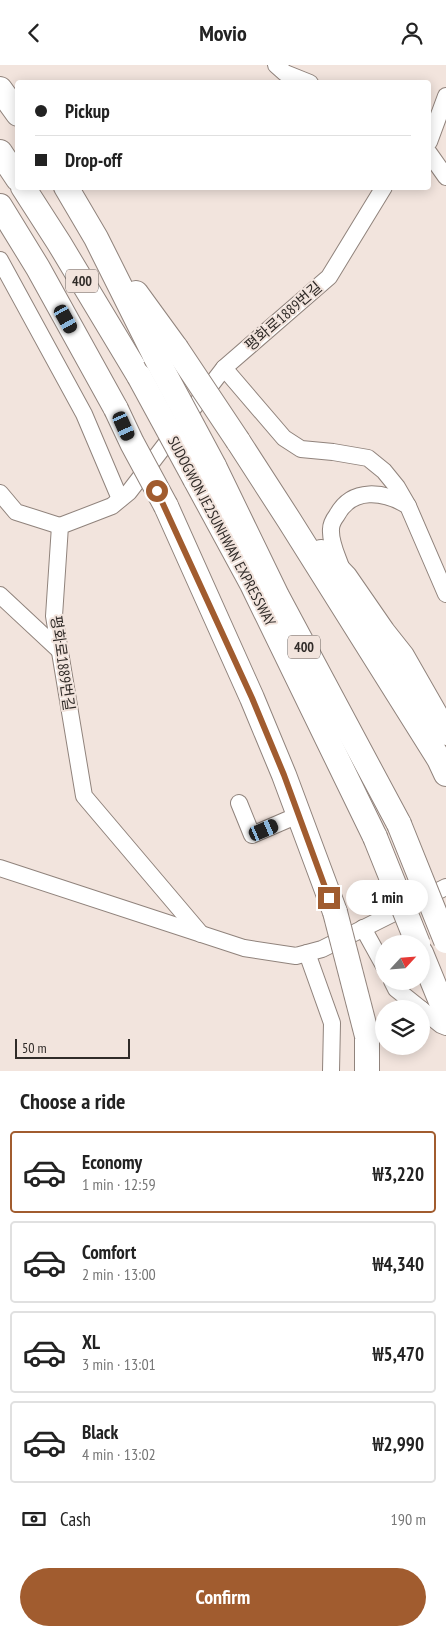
<!DOCTYPE html>
<meta charset="utf-8">
<style>
:root{--surface:#fff;--page:#f6f6f6;--text:#222;--muted:#767676;--line:#e0e0e0;--accent:#a15c2f}
body{margin:0;font-family:"PT Sans Narrow","Noto Sans KR",sans-serif;background:var(--page);color:var(--text);height:100vh;display:flex;flex-direction:column;font-size:19px;white-space:nowrap}
*{box-sizing:border-box;margin:0}
p{font-size:16px;color:var(--muted)}
.icon{flex:none;width:28px;height:28px;fill:none;stroke:currentColor;stroke-width:2;stroke-linecap:round;stroke-linejoin:round}
.map{position:relative;height:1006px;overflow:hidden}
.panel{display:flex;flex-direction:column;background:var(--surface);flex:1}
.panel>*{flex:none}
.hud{position:absolute;left:15px;top:15px;width:416px;height:110px;border-radius:5px;box-shadow:0 2px 12px #0003;display:grid;align-content:center;height:110px;padding:0 20px;background:var(--surface)}
.needle{width:32px;rotate:64deg}
.fabs{position:absolute;left:375px;top:870px;display:grid;gap:10px}
.fabs a{display:grid;place-items:center;width:55px;height:55px;border-radius:50%;background:var(--surface);box-shadow:0 2px 12px #0003;font-size:25px}
.scale{position:absolute;left:15px;bottom:12px;width:115px;box-sizing:border-box;padding-left:5px;border:2px solid #302b28;border-top:0;font-size:14px;line-height:18px;white-space:nowrap;color:#302b28;-webkit-text-stroke:4px #f2e4dd;paint-order:stroke}
.end{position:absolute;width:22px;height:22px;margin:-11px;border:6px solid #a15c2f;background:#fff;box-shadow:0 0 0 2px #fff}
.from{border-radius:50%}
.bubble{position:absolute;height:35px;border-radius:18px;background:var(--surface);box-shadow:0 2px 12px #0003;font-size:16px;font-weight:600;line-height:35px;text-align:center}
.car{position:absolute;width:15px;height:30px;margin:-15px -8px;border-radius:6px;box-shadow:0 0 4px 1px #0007;background:linear-gradient(#222 24%,#8ab4d8 0 40%,#222 0 76%,#8ab4d8 0 86%,#222 0)}
.hud b{display:flex;align-items:center;gap:18px;height:48px;font-size:19px}
.hud b+b{border-top:1px solid var(--line)}
.hud i{width:12px;height:12px;background:var(--text)}
ul{padding:0;list-style:none}
li{display:flex;align-items:center;gap:15px;height:82px;margin:0 10px 8px;padding:0 10px;border:2px solid var(--line);border-radius:5px}
li div{flex:1}
li b{display:block;font-size:19px}
li em{font-style:normal;font-weight:600}
li.active{border-color:var(--accent)}
li>.icon{width:45px;height:45px;stroke-width:1.5}
h2{padding:0 20px;font-size:22px;line-height:60px}
.pay{display:flex;align-items:center;gap:12px;height:55px;padding:0 20px;font-size:19px}
.pay p{margin-inline-start:auto}
.primary-button{display:flex;gap:10px;margin-top:auto;padding:10px 20px}
.primary-button a{flex:1;height:58px;border-radius:30px;background:var(--accent);color:#fff;font-size:20px;font-weight:600;line-height:58px;text-align:center}
header{display:flex;justify-content:space-between;align-items:center;height:65px;padding:0 20px;background:var(--surface);font-size:22px;font-weight:600}
.map>svg:first-child{display:block}
.lines{fill:none;stroke-linecap:round;stroke-linejoin:round}
.minor-casing{stroke:#90837c;stroke-width:18}
.highway-casing{stroke:#90837c;stroke-width:26}
.minor{stroke:#fff;stroke-width:16}
.highway{stroke:#fff;stroke-width:24}
.highway-bridge-casing{stroke:#90837c;stroke-width:26;stroke-linecap:butt}
.highway-bridge{stroke:#fff;stroke-width:24}
.route{stroke:#a15c2f;stroke-width:6}
.labels{text-anchor:middle;dominant-baseline:central;stroke-width:4;stroke-linejoin:round;paint-order:stroke}
.shield{fill:#f2e4dd;stroke:#6a625e;stroke-width:1}
.shield-label{font-size:14px;font-weight:bold;fill:#302b28}
.street-label{font-size:15px;fill:#302b28;stroke:#f2e4dd}
</style>
<header><svg class="icon" aria-label="back" viewBox="0 0 24 24"><path d="M15 5l-7 7 7 7"/></svg>Movio<svg class="icon" aria-label="person" viewBox="0 0 24 24"><circle cx="12" cy="8" r="4"/><path d="M4 21q1-7 8-7t8 7"/></svg></header>
<div class="map">
<svg width="446" height="1006" viewBox="0 0 446 1006">
<rect width="100%" height="100%" fill="#f2e4dd"/>
<g class="lines">
<defs>
<g id="minor">
<path d="M276,0L285,8L310,18"/>
<path d="M429,77L446,31"/>
<path d="M429,88L446,112"/>
<path d="M0,195L84,349L120,434"/>
<path d="M224,303L284,373L301,384L333,387L368,393L384,406L397,422L408,441"/>
<path d="M0,428L16,447L60,461"/>
<path d="M342,505C338,492 330,478 331,464C331,459 334,454 337,450C352,422 384,426 408,441L446,529"/>
<path d="M0,530L60,586"/>
<path d="M239,738L252,770L289,754"/>
<path d="M0,803L244,883L296,891L322,884L446,822"/>
<path d="M363,863L384,901"/>
<path d="M201,869L84,731L54,551L60,461L112,441L129,427L224,303L329,212L384,122"/>
<path d="M307,888L332,958L331,1006"/>
<path d="M392,916L396,924L421,944"/>
<path d="M421,944L441,960L446,962"/>
</g>
<g id="highway">
<path d="M0,24L18,49"/>
<path d="M0,87L18,114"/>
<path d="M23,122L59,178L139,311"/>
<path d="M66,122L96,173L155,291"/>
<path d="M0,141L38,203L116,344"/>
<path d="M136,228L176,283"/>
<path d="M238,376L289,455L439,694L446,709"/>
<path d="M214,401L277,531L399,759"/>
<path d="M195,414L252,519L375,772"/>
<path d="M166,441L252,633L284,710L335,847"/>
<path d="M321,487L345,512L383,567L402,591L446,668"/>
<path d="M421,888L446,949"/>
<path d="M367,1006V971"/>
</g>
</defs>
<!-- minor casing -->
<use href="#minor" class="minor-casing"/>
<!-- highway casing -->
<use href="#highway" class="highway-casing"/>
<!-- minor -->
<use href="#minor" class="minor"/>
<!-- highway -->
<use href="#highway" class="highway"/>
<defs>
<g id="highway-bridge">
<path d="M176,283L238,376"/>
<path d="M155,291L214,401"/>
<path d="M139,311L195,414"/>
<path d="M116,344L132,378L166,441"/>
<path d="M399,759L446,876"/>
<path d="M375,772L418,879"/>
<path d="M335,847L367,971"/>
</g>
</defs>
<!-- highway-bridge casing -->
<use href="#highway-bridge" class="highway-bridge-casing"/>
<!-- highway-bridge -->
<use href="#highway-bridge" class="highway-bridge"/>
</g>
<g class="lines">
<!-- route -->
<path class="route" d="M157,426L252,633L284,710L329,833"/>
</g>
<g class="labels">
<!-- shield labels -->
<g class="shield">
<rect x="66" y="204.5" width="32" height="23" rx="4"/>
<rect x="288" y="570.5" width="32" height="23" rx="4"/>
</g>
<g class="shield-label">
<text x="82" y="216">400</text>
<text x="304" y="582">400</text>
</g>
<!-- street labels -->
<g class="street-label">
<text transform="translate(283 251) rotate(-41)">평화로1889번길</text>
<text transform="translate(222 466) rotate(62)">SUDOGWON JE2SUNHWAN EXPRESSWAY</text>
<text transform="translate(63 598) rotate(82)">평화로1889번길</text>
</g>
</g>
</svg>
<div class="fabs">
<a><svg class="needle" viewBox="-14 -14 28 28"><path d="M0-13l5 13h-10z" fill="#e53935"/><path d="M0 13l5-13h-10z" fill="#767676"/></svg></a>
<a><svg class="icon" aria-label="layers" viewBox="0 0 24 24"><path d="M12 4l9 5-9 5-9-5zM3 14l9 5 9-5"/></svg></a>
</div>
<div class="scale">50 m</div>
<i class="end from" style="left:157px;top:426px"></i>
<i class="end" style="left:329px;top:833px"></i>
<div class="bubble" style="left:346px;top:815px;width:82px">1 min</div>
<i class="car" style="left:66px;top:254px;rotate:151deg"></i>
<i class="car" style="left:124px;top:361px;rotate:156deg"></i>
<i class="car" style="left:264px;top:765px;rotate:67deg"></i>
<div class="hud">
<b><i class="from"></i>Pickup</b>
<b><i></i>Drop-off</b>
</div>
</div>
<section class="panel">
<h2>Choose a ride</h2>
<ul>
<li class="active"><svg class="icon" aria-label="car" viewBox="0 0 24 24"><path d="M5 17H2v-5l4-1 3-4h7l3 4 3 1v5h-3M9 17h6M6 11h13"/><circle cx="7" cy="17" r="2"/><circle cx="17" cy="17" r="2"/></svg><div><b>Economy</b><p>1 min · 12:59</p></div><em>₩3,220</em></li>
<li><svg class="icon" aria-label="car" viewBox="0 0 24 24"><path d="M5 17H2v-5l4-1 3-4h7l3 4 3 1v5h-3M9 17h6M6 11h13"/><circle cx="7" cy="17" r="2"/><circle cx="17" cy="17" r="2"/></svg><div><b>Comfort</b><p>2 min · 13:00</p></div><em>₩4,340</em></li>
<li><svg class="icon" aria-label="car" viewBox="0 0 24 24"><path d="M5 17H2v-5l4-1 3-4h7l3 4 3 1v5h-3M9 17h6M6 11h13"/><circle cx="7" cy="17" r="2"/><circle cx="17" cy="17" r="2"/></svg><div><b>XL</b><p>3 min · 13:01</p></div><em>₩5,470</em></li>
<li><svg class="icon" aria-label="car" viewBox="0 0 24 24"><path d="M5 17H2v-5l4-1 3-4h7l3 4 3 1v5h-3M9 17h6M6 11h13"/><circle cx="7" cy="17" r="2"/><circle cx="17" cy="17" r="2"/></svg><div><b>Black</b><p>4 min · 13:02</p></div><em>₩2,990</em></li>
</ul>
<div class="pay"><svg class="icon" aria-label="cash" viewBox="0 0 24 24"><path d="M3 7h18v10H3z"/><circle cx="12" cy="12" r="2"/></svg>Cash<p>190 m</p></div>
<div class="primary-button"><a>Confirm</a></div>
</section>
